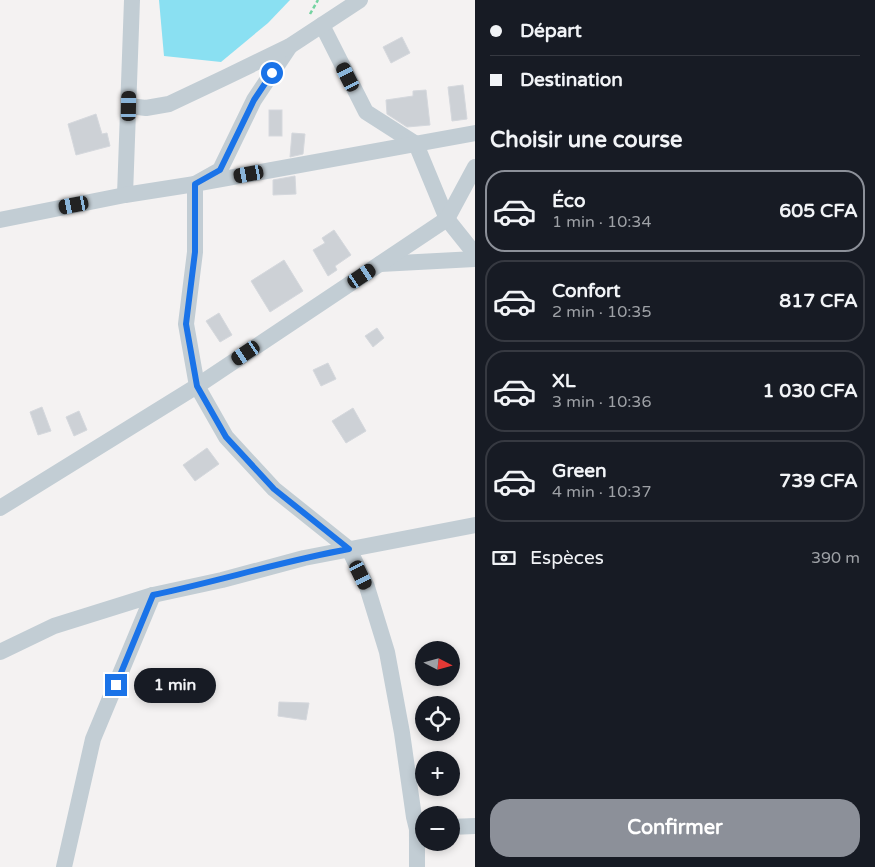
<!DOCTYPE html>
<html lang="fr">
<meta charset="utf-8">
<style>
:root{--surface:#171b24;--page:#20242c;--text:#f1f3f6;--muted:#9ea1a6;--line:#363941;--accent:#8c9099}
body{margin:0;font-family:"Varela Round",sans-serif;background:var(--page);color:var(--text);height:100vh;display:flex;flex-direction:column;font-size:19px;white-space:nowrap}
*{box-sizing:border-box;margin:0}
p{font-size:16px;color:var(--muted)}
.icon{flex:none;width:28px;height:28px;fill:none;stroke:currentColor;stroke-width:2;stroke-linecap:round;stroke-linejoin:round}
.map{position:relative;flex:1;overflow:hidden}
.sheet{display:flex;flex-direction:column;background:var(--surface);width:400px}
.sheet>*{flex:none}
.hud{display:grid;align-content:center;height:110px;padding:0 15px;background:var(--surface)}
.needle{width:32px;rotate:96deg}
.buttons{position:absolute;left:415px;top:641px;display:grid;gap:10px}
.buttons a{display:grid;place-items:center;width:45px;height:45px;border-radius:50%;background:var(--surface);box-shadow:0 2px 8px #0003;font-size:25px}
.end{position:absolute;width:22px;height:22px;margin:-11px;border:6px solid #1a73e8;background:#fff;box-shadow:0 0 0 2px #fff}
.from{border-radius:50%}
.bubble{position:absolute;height:35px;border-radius:18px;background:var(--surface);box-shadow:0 2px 8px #0003;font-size:16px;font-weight:800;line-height:35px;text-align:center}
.car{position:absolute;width:15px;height:30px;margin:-15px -8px;border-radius:6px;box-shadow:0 0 4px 1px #0007;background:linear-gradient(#222 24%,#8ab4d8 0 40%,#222 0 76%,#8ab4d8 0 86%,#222 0)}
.hud b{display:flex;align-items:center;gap:18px;height:48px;font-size:19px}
.hud b+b{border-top:1px solid var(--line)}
.hud i{width:12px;height:12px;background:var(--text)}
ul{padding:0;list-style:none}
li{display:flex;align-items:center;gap:15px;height:82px;margin:0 10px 8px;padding:0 5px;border:2px solid var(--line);border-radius:20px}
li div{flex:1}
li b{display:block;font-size:19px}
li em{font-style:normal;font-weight:800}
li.current{border-color:var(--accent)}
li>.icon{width:45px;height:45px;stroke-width:1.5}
h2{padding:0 15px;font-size:22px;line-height:60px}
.pay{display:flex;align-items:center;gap:12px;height:55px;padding:0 15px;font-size:19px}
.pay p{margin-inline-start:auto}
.action{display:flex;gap:10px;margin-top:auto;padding:10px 15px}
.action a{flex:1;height:58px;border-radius:20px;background:var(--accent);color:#fff;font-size:20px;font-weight:800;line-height:58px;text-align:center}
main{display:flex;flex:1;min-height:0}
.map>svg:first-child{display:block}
.water{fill:#8ae0f2}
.building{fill:#cdd1d6;stroke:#d5d8dd}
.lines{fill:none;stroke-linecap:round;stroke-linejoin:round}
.path{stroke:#74d3a1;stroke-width:2.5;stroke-dasharray:4 2.5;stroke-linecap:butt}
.minor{stroke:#c2cdd4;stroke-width:16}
.route{stroke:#1a73e8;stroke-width:6}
</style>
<main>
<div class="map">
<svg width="475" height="867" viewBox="0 0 475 867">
<rect width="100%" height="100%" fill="#f4f2f2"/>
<!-- water -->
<path class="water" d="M159,0H290L268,23L221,62L164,56Z"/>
<!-- building -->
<g class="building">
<path d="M402,37L410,53L391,63L383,47Z"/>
<path d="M463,85L467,119L452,121L448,87Z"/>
<path d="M426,90L430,125L407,127L387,114L386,100L413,96V91Z"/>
<rect x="269" y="110" width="13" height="26"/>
<path d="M96,114L102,134L107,133L110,146L76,155L68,124Z"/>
<path d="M292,133L305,134L303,154L290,157Z"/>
<path d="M295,176L296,194L273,195V180Z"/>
<path d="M334,230L351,255L335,266L337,270L328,276L313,250L325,243L322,238Z"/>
<path d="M284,260L303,291L270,312L251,281Z"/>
<path d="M219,313L232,335L220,342L206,321Z"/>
<path d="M377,328L384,338L373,347L365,336Z"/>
<path d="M328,363L336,379L321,386L313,370Z"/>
<path d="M42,407L51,431L38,435L30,412Z"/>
<path d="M353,408L366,431L346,443L332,421Z"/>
<path d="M79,411L87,430L74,436L66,417Z"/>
<path d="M207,448L219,464L195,481L183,465Z"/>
<path d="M279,702L309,703L306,720L278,716Z"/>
</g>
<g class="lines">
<!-- path -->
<path class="path" d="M310,14L318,0"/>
<!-- minor -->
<g class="minor">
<path d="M322,25L366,112L416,144L447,219L475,254"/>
<path d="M290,46L254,100L220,170L195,184V252L186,324L197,386L226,437L274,489L349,549L367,587L387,652L402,733L414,817L417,829V867"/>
<path d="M129,106L146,108L169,104L224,78L290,46L360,0"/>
<path d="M125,195L132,0"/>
<path d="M0,220L125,195L195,184L475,133"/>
<path d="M380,264L475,259"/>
<path d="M0,508L197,386L447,219L475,167"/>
<path d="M0,652L54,626L153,595L222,580L304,558L475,525"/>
<path d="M451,827L475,826"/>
<path d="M64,867L93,739L153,595"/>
</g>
</g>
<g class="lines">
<!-- route -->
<path class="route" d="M116,685L153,595C219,581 283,561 349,549L274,489L226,437L197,386L186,324L195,252V184L220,170L254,100L272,73"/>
</g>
</svg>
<div class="buttons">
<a><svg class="needle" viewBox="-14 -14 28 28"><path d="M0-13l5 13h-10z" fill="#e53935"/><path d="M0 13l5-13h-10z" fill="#9ea1a6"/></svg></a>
<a><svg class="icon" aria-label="locate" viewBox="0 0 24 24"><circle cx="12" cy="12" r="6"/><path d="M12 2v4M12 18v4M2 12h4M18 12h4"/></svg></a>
<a>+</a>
<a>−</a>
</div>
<i class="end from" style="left:272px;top:73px"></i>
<i class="end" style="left:116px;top:685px"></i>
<div class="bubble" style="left:134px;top:668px;width:82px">1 min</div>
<i class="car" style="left:348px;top:77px;rotate:333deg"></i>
<i class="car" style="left:129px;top:106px;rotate:1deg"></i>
<i class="car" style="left:249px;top:174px;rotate:260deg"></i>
<i class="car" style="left:74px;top:205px;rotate:259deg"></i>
<i class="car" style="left:362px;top:276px;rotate:56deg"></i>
<i class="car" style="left:246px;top:353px;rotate:236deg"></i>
<i class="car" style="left:361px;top:575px;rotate:154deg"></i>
</div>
<section class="sheet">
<div class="hud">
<b><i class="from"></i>Départ</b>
<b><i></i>Destination</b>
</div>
<h2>Choisir une course</h2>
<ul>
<li class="current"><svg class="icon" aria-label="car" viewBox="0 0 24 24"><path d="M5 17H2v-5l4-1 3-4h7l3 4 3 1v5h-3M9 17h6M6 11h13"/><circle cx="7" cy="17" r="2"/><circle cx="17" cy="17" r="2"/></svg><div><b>Éco</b><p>1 min · 10:34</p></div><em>605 CFA</em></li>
<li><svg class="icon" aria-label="car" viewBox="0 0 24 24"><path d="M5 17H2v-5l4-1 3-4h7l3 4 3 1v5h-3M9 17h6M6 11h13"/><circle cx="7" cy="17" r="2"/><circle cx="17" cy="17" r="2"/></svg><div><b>Confort</b><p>2 min · 10:35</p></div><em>817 CFA</em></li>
<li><svg class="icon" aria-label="car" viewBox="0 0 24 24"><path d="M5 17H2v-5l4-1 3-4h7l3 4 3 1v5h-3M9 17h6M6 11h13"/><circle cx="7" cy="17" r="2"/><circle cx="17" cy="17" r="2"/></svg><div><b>XL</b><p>3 min · 10:36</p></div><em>1 030 CFA</em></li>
<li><svg class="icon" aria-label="car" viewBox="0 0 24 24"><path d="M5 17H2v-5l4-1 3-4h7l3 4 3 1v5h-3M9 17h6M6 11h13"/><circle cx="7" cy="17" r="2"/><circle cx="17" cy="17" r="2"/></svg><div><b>Green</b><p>4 min · 10:37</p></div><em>739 CFA</em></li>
</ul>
<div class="pay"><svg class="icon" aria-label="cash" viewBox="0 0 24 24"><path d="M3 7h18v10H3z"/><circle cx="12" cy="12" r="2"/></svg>Espèces<p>390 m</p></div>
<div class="action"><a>Confirmer</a></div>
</section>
</main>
